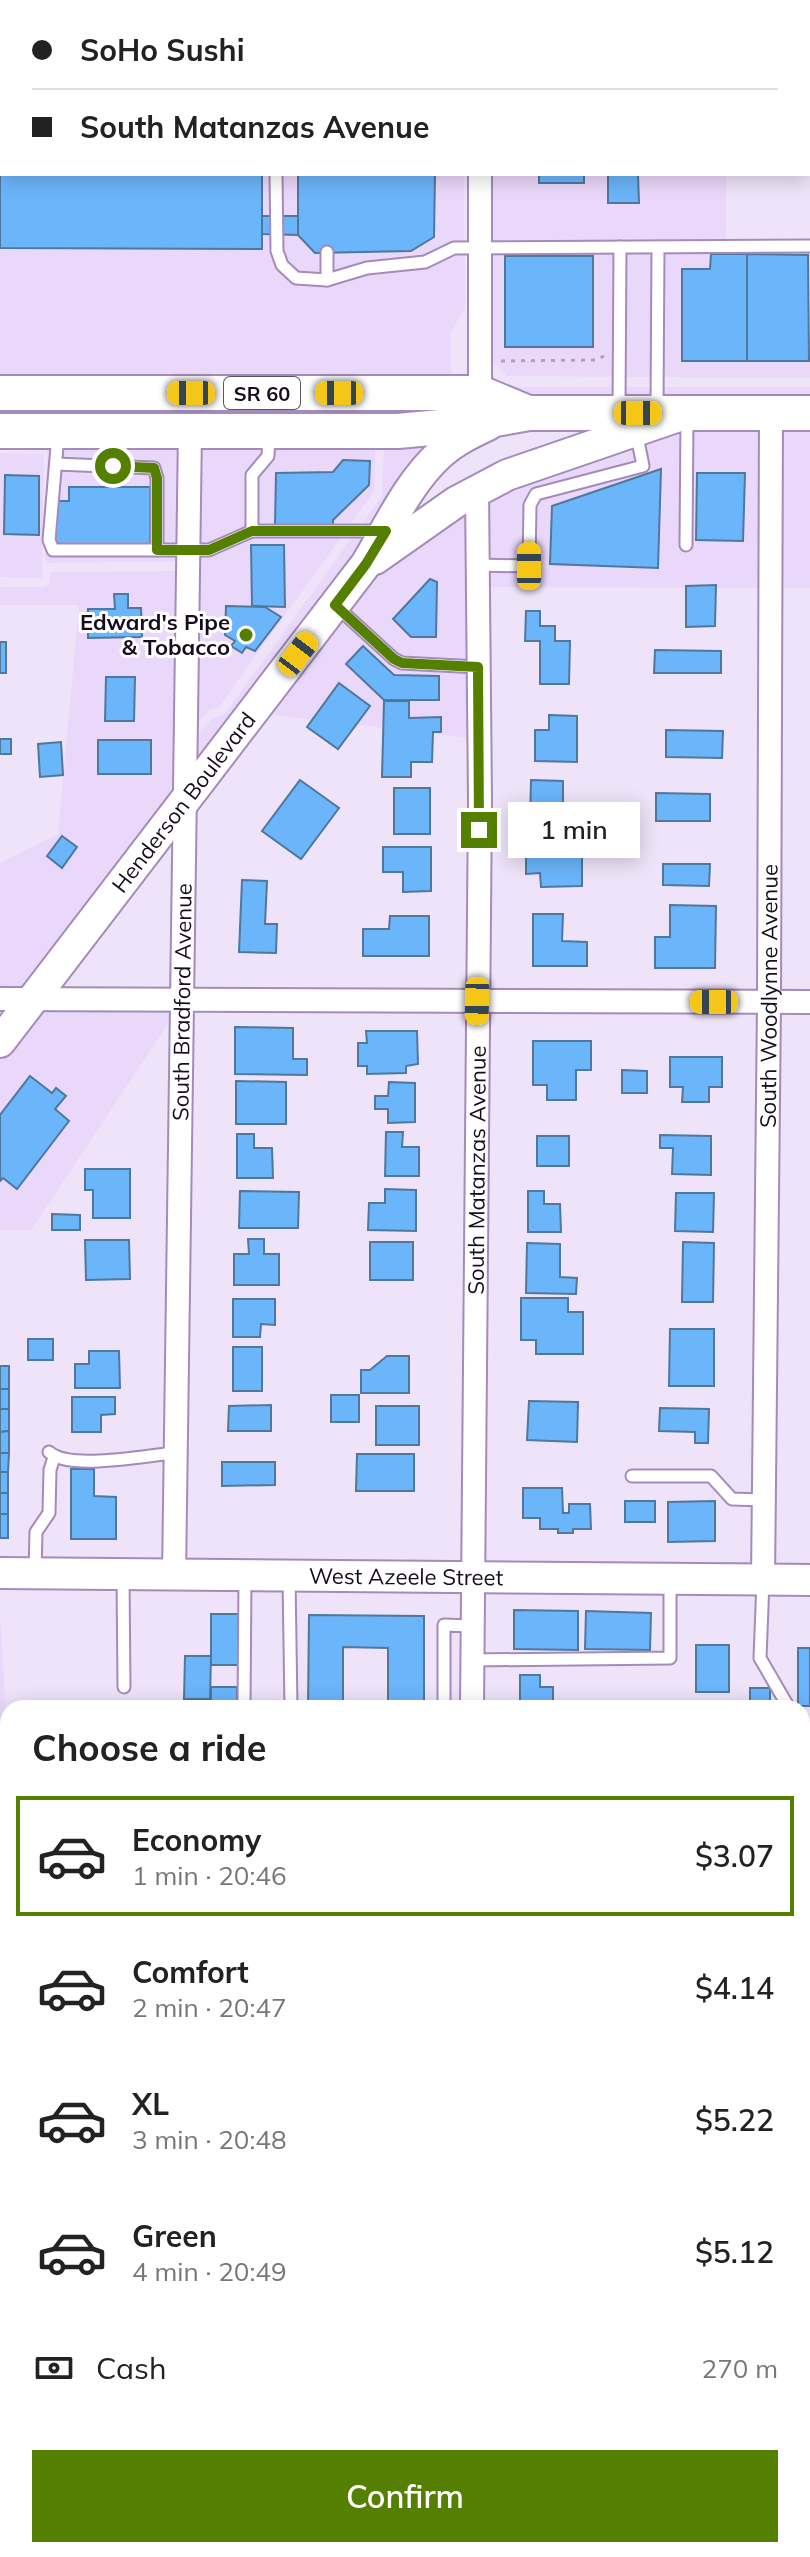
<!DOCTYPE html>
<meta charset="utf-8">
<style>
:root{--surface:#fff;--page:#f6f6f6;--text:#222;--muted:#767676;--line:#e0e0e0;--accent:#557f01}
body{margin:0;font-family:Mulish,sans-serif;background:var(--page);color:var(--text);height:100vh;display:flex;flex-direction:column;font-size:30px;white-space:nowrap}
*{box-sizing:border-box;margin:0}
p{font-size:26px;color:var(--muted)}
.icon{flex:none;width:44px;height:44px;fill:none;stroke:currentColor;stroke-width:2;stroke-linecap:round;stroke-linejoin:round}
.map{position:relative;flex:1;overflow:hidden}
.panel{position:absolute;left:0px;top:1700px;width:810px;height:858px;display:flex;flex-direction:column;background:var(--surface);border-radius:24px 24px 0 0;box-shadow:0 4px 20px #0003}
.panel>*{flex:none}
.guide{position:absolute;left:0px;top:0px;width:810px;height:176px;box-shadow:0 4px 20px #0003;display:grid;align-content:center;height:176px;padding:0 32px;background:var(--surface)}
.end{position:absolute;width:36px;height:36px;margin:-18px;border:10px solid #557f01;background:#fff;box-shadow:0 0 0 4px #fff}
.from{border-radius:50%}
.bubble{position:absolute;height:56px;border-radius:0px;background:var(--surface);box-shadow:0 4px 20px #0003;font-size:26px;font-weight:600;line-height:56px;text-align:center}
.car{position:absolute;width:24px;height:48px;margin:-24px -12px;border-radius:10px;box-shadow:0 0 6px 2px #0007;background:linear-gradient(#f5c518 24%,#345 0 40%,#f5c518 0 76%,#345 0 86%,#f5c518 0)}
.guide b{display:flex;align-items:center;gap:28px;height:76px;font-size:30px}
.guide b+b{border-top:2px solid var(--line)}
.guide i{width:20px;height:20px;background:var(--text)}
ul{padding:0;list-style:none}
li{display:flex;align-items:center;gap:24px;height:120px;margin:0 16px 12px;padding:0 16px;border:4px solid transparent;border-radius:0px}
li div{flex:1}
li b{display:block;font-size:30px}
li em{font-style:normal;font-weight:600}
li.current{border-color:var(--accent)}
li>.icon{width:72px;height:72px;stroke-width:1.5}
h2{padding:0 32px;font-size:36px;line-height:96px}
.pay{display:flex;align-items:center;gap:20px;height:88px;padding:0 32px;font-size:30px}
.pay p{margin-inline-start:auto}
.primary-button{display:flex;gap:16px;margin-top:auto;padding:16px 32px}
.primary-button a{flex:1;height:92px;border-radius:0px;background:var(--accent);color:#fff;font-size:32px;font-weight:600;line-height:92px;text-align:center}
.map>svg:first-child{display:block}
.built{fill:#ead8fa}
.building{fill:#6bb5fb;stroke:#50779c;stroke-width:2}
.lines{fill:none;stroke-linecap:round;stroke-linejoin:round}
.service-casing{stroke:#a48bba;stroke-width:15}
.minor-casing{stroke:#a48bba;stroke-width:26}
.secondary-casing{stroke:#a48bba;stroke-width:34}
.primary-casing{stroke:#a48bba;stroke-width:38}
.path{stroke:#aca1b5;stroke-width:3;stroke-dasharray:4 6;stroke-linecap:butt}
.service{stroke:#fff;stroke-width:11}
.minor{stroke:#fff;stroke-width:22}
.secondary{stroke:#fff;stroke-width:30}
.primary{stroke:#fff;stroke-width:34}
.route{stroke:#557f01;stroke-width:10}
.poi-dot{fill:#557f01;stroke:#fff;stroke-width:3}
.labels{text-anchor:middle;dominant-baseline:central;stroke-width:6;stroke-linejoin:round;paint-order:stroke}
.shield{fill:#fff;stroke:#5c5561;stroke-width:2}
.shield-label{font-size:20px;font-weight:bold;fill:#160c1d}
.poi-label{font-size:22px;font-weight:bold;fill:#160c1d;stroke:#fff;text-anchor:end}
.street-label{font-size:22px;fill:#160c1d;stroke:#fff}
</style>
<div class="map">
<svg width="810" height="2557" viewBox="0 0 810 2557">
<rect width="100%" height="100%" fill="#eee3f8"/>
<!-- built -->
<g class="built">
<path d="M0,69L2,174H464L465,308L451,332V376L0,375Z"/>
<path d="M488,174H726V240H810V378L507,376L498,365L492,364Z"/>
<path d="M490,374L503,384L514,387H810V403L537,402L490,385Z"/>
<path d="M689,425H761V588L488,587L487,497Z"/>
<rect x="781" y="425" width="29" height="163"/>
<path d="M445,437L359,556L196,769L197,736L213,718L225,714L382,496L384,450L381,443Z"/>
<path d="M47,449L375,450V490L218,708L209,710L194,727L196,561L45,563Z"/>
<path d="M0,453L44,454L42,578L0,577Z"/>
<path d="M467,508L469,738L265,714L368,579Z"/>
<path d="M179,571L176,795L28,988H0V863L58,834L79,605H0V587H45L49,584L51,572Z"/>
<path d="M37,1011H173V1016L31,1230H0V1059Z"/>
<path d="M0,1617L8,1743V1960H0Z"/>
<path d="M0,1982L8,1983V2352L0,2351Z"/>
<path d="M172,2550H461V2557H0L171,2553Z"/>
</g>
<!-- building -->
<g class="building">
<rect x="14" y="0" width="40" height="2"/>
<rect x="233" y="0" width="37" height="2"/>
<rect x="281" y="0" width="36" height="2"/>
<rect x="387" y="0" width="42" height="2"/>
<rect x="533" y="0" width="53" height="2"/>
<rect x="675" y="0" width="34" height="2"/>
<path d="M0,129L2,174H262V249L0,248Z"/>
<path d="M298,174H435L434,237L411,251L315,253L298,235Z"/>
<rect x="539" y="174" width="45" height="9"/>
<path d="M608,174H638L639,203H608Z"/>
<path d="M262,216H298V235L262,234Z"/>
<path d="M711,254H747V361H682V269H710Z"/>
<path d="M747,254L808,255L809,361H747Z"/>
<rect x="505" y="256" width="88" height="91"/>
<path d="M343,460L370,461L369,485L333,520V526L275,525L276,473L333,472Z"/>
<path d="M661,469L658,568L550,564L552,506Z"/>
<path d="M697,473H745L743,541L696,540Z"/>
<path d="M5,475L39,476V535L4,534Z"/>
<path d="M69,487H150V544H55V501H69Z"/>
<path d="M251,545H284L285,607L252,606Z"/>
<path d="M430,579L437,582L436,637H411L393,619Z"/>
<path d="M716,585L715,626L686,627V586Z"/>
<path d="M114,594H128V608H141L142,637L88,638V609H115Z"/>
<path d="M226,606L265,607L281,617L255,651L246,647L242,653L231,646L235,641L225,635Z"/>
<path d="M526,611H540V626H555V641H570L569,684H540V641H525Z"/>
<rect x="0" y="642" width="6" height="31"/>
<path d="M363,646L394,675L439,676V700H384L346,664Z"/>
<path d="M655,650L721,651V673H654Z"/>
<path d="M106,677H135L134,721H105Z"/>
<path d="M339,683L370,706L338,749L307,727Z"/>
<path d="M384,701H409V718L441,717V732H433L432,762H411V777H382Z"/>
<path d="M549,715L577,716V762L535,761V730H549Z"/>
<path d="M666,730L723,731L722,758L666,757Z"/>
<rect x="0" y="739" width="11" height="15"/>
<rect x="98" y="740" width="53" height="34"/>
<path d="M61,742L63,775L40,777L38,744Z"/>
<path d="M300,780L339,808L301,859L262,831Z"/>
<path d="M531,780L563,781V822H530Z"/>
<rect x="394" y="788" width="36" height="46"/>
<path d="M656,793L710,794V821H656Z"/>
<path d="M62,836L77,847L62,868L47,856Z"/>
<path d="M383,847H431V891L403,892V872H383Z"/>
<path d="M582,847V886L541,887L540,873L526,874V848Z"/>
<path d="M663,864H710L709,886L663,885Z"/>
<path d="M242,880L267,881L265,924H277L276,953L239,952Z"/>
<path d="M670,905L716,906L715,968H655V937H670Z"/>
<path d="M533,914H563L562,941L587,942V966H533Z"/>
<path d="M390,916H429V956H363V929H389Z"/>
<path d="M235,1027L293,1028V1059H307V1075L235,1074Z"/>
<path d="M366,1031H417L418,1064L406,1066V1073L367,1074V1066H358V1043H367Z"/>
<path d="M533,1041H591V1070H576V1100H547V1085H533Z"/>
<path d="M670,1057H722V1087H709V1102H682L683,1087H670Z"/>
<path d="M622,1070L647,1071V1093H622Z"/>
<path d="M30,1076L52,1093L56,1088L66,1096L55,1109L69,1121L17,1189L3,1178L0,1181V1115Z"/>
<path d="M236,1081L286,1082V1124H236Z"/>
<path d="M389,1082L415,1083V1122L388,1123V1109H375V1096H388Z"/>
<path d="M386,1132H403L402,1147H419V1176H385Z"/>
<path d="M237,1134H254V1148H272L273,1178H237Z"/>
<path d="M660,1135L711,1136V1175L672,1174L673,1148H660Z"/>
<rect x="537" y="1136" width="32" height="30"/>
<path d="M85,1169H130V1218H93V1190H85Z"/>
<path d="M385,1189L416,1190V1231L368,1230L369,1203H385Z"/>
<path d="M240,1191L299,1192L298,1228H239Z"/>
<path d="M528,1191H544V1204H560L561,1232H528Z"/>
<path d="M676,1193H714L713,1232L675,1231Z"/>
<path d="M52,1214L80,1215V1230H52Z"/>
<path d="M248,1239H264V1254H279V1285H234V1254H249Z"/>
<path d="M85,1240H129L130,1279L86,1280Z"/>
<rect x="370" y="1242" width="43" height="38"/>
<path d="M683,1242L714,1243L713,1302H682Z"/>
<path d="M527,1243L560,1244V1277L577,1278L576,1294L526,1293Z"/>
<path d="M521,1298H568V1312H583V1354H536V1340H521Z"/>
<path d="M233,1299H275V1325L261,1324L260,1337H233Z"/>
<path d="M670,1329H714V1386H669Z"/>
<rect x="28" y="1339" width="25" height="21"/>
<rect x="233" y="1347" width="29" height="44"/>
<path d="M89,1351H119L120,1388H75V1364H89Z"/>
<path d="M387,1356H409V1393H361V1370H370Z"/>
<rect x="0" y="1366" width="9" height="23"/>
<rect x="0" y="1389" width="9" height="20"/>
<rect x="331" y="1395" width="28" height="27"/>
<path d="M72,1397H115V1414L101,1415V1432H72Z"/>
<path d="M529,1401L578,1402L577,1442L527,1440Z"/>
<path d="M271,1405V1431H228L229,1406Z"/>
<rect x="376" y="1406" width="43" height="39"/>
<path d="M660,1408L709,1409L708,1443H695V1432L659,1431Z"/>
<path d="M0,1409H9V1431L0,1432Z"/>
<path d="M9,1431V1453H0V1432Z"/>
<path d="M0,1453H9L8,1472H0Z"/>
<path d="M357,1454H414V1491H356Z"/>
<path d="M222,1462H275V1485L222,1486Z"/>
<path d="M71,1469H94V1496L116,1497V1539H71Z"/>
<rect x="0" y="1472" width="8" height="21"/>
<path d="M523,1488H562L563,1513H569V1504H590L591,1529H573V1533H558V1529H540V1518H523Z"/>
<rect x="0" y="1493" width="8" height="21"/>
<rect x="625" y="1501" width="30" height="21"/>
<path d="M715,1501V1541L668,1542V1502Z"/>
<rect x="0" y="1514" width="8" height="24"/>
<path d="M514,1610L578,1611V1650L514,1649Z"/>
<path d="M586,1611L651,1613L650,1650L585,1649Z"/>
<rect x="211" y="1614" width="27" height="51"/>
<path d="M309,1615L424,1616V1708H388V1648L343,1647V1708H308Z"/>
<rect x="696" y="1645" width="33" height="47"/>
<rect x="798" y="1648" width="12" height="58"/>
<path d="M185,1656H211L210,1699H184Z"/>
<path d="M520,1675H540V1687H553V1708H520Z"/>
<rect x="211" y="1687" width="26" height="21"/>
<path d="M750,1688H770V1702H786V1708H750Z"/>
<path d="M802,1787H810L809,1837L802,1836Z"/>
<rect x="802" y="2014" width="8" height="22"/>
<rect x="802" y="2036" width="8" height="20"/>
<rect x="802" y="2096" width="8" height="42"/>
<rect x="519" y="2550" width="36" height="7"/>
</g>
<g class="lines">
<defs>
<g id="service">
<path d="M627,2V0"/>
<path d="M0,117H2"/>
<path d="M276,174L277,251L282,265L296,278L327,280L367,268L425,262L454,248L810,246"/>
<path d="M327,280V252"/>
<path d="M619,409L620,247"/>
<path d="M657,409L658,247"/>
<path d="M58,435L49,540L53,550H209L252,531"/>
<path d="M269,436L268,456L252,475V531H381"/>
<path d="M56,464L154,468L157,478V550"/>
<path d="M686,545L687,418"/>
<path d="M478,565L529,566L530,505L536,494L643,466L636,431"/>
<path d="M336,606L394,659L402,663L478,667"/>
<path d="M49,1452C69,1471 148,1455 175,1453"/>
<path d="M632,1476H711L732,1499L764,1500"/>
<path d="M35,1572L36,1532L49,1513L50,1470L54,1457"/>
<path d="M123,1576L124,1687"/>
<path d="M289,1578L291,1708"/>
<path d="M763,1581L760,1658L789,1708"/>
<path d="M472,1660L670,1658V1580"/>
<path d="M244,1708L245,1577"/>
<path d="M444,1708V1625L472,1626"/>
<path d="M802,1740L805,1748H810"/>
<path d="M802,1864H810"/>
<path d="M0,1877H1"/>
<path d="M802,2068H810"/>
<path d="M201,2550V2557"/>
<path d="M354,2557L355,2550"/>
</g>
<g id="minor">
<path d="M190,0V2"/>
<path d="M480,0V2"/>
<path d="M774,2V0"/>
<path d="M0,61H2"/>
<path d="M808,63H810"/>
<path d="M480,174V393"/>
<path d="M0,999L810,1002"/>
<path id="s1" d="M174,1576L190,430"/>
<path id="s2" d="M763,1580L769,1002L771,413"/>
<path id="s3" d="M472,1708L480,800L477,490"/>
<path d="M0,1971H8"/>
<path d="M802,1978H810"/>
<path d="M0,2363H8"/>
<path d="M802,2369H810"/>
<path d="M471,2550V2557"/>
</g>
<g id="secondary">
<path d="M375,559L456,502L507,475L676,417"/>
<path id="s4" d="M0,1042L366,564C388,528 408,483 440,454C454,441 471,433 488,425"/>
<path id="s5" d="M0,1573L810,1580"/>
</g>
<g id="primary">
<path d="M0,393H480L528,413"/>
<path d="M0,431H398L462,425L529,413H810"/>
</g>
</defs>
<!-- service casing -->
<use href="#service" class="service-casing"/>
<!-- minor casing -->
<use href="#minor" class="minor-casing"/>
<!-- secondary casing -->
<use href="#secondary" class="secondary-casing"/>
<!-- primary casing -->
<use href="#primary" class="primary-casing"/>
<!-- path -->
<path class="path" d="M501,361L595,360L604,356"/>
<!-- service -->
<use href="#service" class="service"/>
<!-- minor -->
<use href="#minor" class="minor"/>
<!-- secondary -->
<use href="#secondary" class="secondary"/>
<!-- primary -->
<use href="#primary" class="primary"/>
</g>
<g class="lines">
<!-- route -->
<path class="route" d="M113,466L154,468L157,478V550H209L252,531H386L366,564L335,605L394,659L402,663L478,667L479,830"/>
</g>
<!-- markers -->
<circle class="poi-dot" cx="246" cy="635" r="8"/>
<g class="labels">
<!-- shield labels -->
<rect class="shield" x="224" y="377" width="76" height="32" rx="6"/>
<g class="shield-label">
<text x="262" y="393">SR 60</text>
</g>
<!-- poi labels -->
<g class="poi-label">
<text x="230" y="622">Edward's Pipe<tspan x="230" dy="25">&amp; Tobacco</tspan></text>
</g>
<!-- street labels -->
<g class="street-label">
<text stroke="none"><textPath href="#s4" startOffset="302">Henderson Boulevard</textPath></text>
<text stroke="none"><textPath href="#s2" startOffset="584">South Woodlynne Avenue</textPath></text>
<text stroke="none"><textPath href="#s1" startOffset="574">South Bradford Avenue</textPath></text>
<text stroke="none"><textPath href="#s3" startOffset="538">South Matanzas Avenue</textPath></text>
<text stroke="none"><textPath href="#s5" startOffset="406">West Azeele Street</textPath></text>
</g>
</g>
</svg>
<i class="end from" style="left:113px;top:466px"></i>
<i class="end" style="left:479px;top:830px"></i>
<div class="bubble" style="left:508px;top:802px;width:132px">1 min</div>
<i class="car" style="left:191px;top:393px;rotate:270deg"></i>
<i class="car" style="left:339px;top:393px;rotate:270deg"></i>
<i class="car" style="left:638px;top:413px;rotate:90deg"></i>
<i class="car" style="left:529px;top:566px;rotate:0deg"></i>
<i class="car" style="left:298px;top:654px;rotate:37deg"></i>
<i class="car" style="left:477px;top:1001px;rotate:181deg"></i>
<i class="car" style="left:714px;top:1002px;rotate:270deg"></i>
<div class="guide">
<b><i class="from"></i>SoHo Sushi</b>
<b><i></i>South Matanzas Avenue</b>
</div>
<section class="panel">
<h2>Choose a ride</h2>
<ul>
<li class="current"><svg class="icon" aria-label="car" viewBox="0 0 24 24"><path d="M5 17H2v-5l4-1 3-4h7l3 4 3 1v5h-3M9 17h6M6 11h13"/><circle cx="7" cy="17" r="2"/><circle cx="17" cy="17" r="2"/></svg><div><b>Economy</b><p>1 min · 20:46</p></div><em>$3.07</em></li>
<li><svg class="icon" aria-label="car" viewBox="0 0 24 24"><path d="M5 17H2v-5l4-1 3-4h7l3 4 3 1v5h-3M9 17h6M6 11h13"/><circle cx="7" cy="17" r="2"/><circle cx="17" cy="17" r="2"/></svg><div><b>Comfort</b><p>2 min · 20:47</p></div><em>$4.14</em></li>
<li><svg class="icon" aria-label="car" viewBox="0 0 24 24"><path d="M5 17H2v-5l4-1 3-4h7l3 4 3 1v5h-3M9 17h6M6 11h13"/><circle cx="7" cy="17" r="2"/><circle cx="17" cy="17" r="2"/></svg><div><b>XL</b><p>3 min · 20:48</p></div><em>$5.22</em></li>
<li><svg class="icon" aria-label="car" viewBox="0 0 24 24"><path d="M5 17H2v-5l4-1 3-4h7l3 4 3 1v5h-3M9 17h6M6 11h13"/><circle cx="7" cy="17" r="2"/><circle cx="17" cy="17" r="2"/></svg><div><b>Green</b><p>4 min · 20:49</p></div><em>$5.12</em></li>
</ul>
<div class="pay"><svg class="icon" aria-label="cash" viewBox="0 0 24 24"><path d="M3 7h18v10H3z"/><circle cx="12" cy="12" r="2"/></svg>Cash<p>270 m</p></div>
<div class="primary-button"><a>Confirm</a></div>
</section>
</div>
